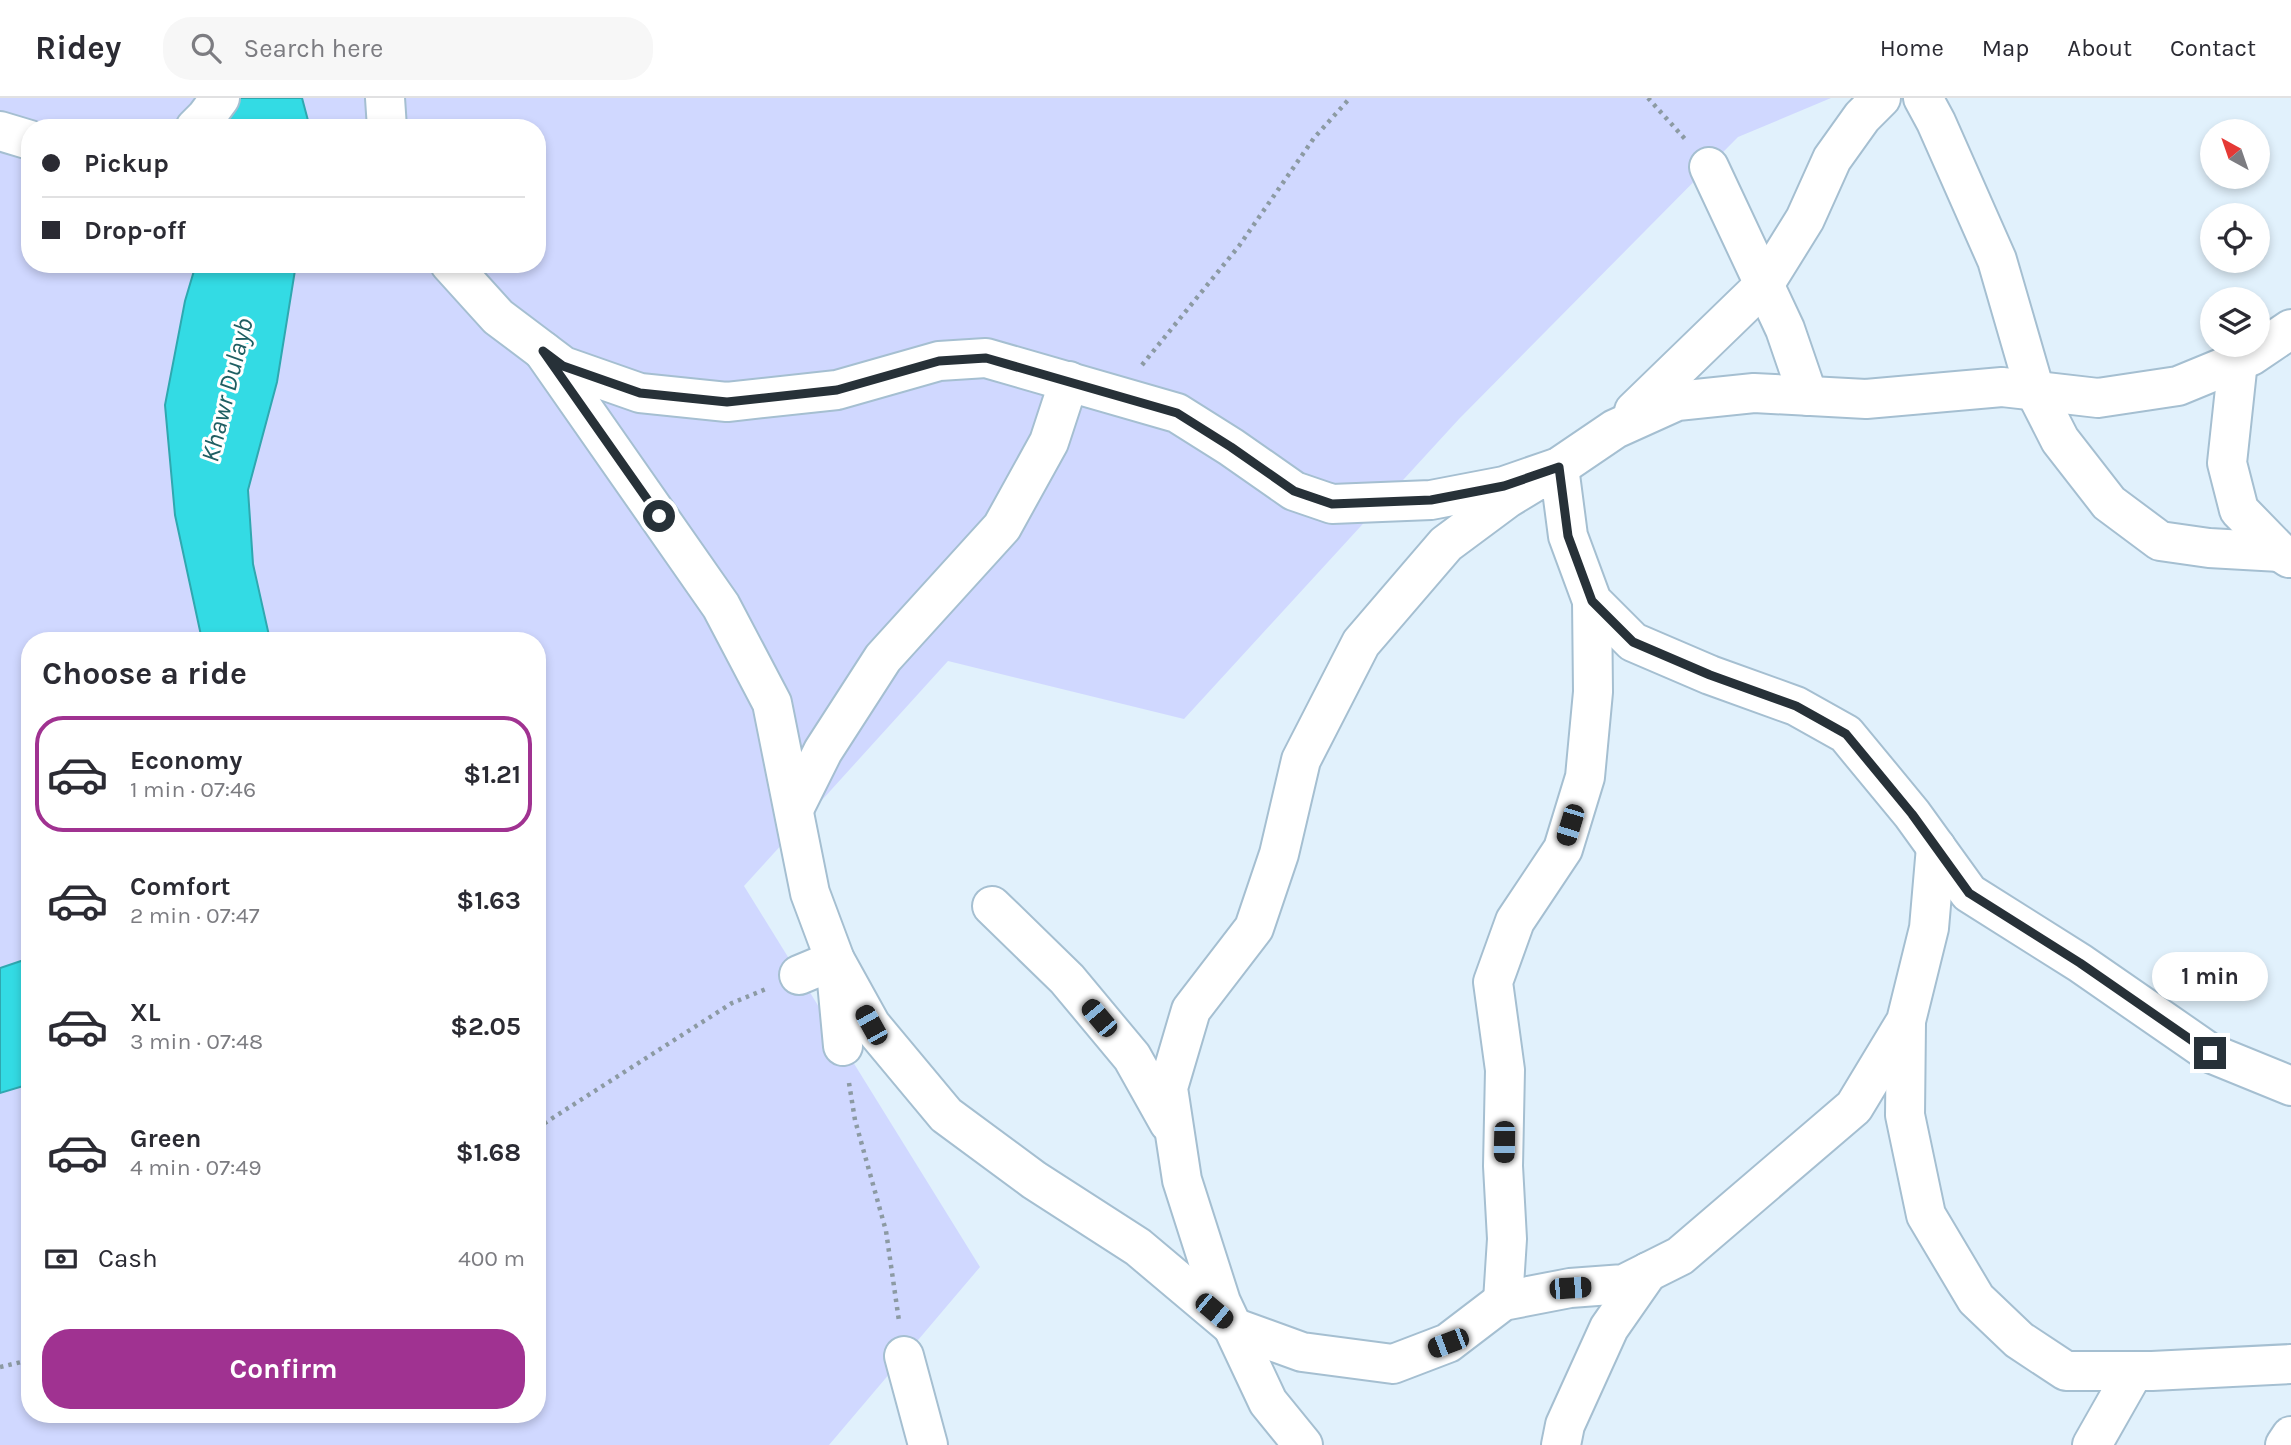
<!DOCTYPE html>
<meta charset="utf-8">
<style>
:root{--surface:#fff;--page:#f7f7f7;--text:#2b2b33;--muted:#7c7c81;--line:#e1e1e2;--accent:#a03291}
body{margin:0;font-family:Karla,sans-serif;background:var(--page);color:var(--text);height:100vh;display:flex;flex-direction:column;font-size:26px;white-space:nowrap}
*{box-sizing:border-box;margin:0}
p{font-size:23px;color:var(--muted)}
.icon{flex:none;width:38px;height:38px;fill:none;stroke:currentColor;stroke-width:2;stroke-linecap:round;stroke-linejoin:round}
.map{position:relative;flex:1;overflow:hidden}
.drawer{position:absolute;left:21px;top:534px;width:525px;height:791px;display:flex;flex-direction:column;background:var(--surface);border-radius:28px;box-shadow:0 4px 10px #0003}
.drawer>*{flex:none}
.guide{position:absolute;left:21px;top:21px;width:525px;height:154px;border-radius:28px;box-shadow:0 4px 10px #0003;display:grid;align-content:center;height:154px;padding:0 21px;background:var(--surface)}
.needle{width:46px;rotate:320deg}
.tools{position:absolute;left:2200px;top:21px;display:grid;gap:14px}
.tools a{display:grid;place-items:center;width:70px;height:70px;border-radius:50%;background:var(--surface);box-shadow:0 4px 10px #0003;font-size:35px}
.end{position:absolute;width:32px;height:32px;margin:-16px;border:9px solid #273138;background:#fff;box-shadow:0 0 0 4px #fff}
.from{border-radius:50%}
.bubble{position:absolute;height:49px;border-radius:24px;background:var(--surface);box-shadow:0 4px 10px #0003;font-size:23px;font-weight:700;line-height:49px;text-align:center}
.car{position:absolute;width:21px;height:42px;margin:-21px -10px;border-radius:9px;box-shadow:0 0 5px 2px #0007;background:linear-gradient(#222 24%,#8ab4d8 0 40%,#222 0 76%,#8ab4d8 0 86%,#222 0)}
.guide b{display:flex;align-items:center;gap:24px;height:66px;font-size:26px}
.guide b+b{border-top:2px solid var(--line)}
.guide i{width:18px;height:18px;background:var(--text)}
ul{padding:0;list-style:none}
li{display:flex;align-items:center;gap:21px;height:116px;margin:0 14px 10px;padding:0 7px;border:4px solid transparent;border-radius:28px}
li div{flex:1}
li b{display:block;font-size:26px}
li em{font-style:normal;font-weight:700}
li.active{border-color:var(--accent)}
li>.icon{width:63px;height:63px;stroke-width:1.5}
h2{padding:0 21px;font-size:32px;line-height:84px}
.pay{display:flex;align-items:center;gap:18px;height:77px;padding:0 21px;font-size:26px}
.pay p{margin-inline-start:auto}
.primary-button{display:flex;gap:14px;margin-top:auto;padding:14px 21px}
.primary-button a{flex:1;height:80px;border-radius:28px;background:var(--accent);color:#fff;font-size:28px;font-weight:700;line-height:80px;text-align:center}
header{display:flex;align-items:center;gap:42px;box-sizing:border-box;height:98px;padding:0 35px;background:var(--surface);border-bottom:2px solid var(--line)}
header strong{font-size:33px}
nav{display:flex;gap:38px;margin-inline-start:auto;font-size:24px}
.search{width:490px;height:63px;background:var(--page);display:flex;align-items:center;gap:18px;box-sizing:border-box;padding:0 24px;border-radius:28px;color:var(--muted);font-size:26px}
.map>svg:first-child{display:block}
.green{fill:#d0d8ff}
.water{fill:#33dbe4;stroke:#2fa8b0;stroke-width:2}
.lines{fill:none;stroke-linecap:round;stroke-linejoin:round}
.minor-casing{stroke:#a5bfd1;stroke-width:42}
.path{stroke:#8c9aa3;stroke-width:4.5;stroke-dasharray:3.5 5;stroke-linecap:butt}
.minor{stroke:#fff;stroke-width:38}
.route{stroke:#273138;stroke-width:9}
.labels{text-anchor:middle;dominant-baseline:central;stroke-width:6;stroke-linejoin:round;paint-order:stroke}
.water-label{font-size:26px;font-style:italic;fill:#1f5f63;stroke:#fff}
</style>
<header>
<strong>Ridey</strong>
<div class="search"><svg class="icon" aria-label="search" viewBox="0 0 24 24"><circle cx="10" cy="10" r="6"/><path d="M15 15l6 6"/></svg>Search here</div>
<nav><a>Home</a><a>Map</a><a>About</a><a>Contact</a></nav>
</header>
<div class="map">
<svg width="2291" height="1347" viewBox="0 0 2291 1347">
<rect width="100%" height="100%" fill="#e1f1fc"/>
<!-- green -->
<g class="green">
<path d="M0,0H198L210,30H30V166H196L185,203L165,307L175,417L202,542H30V860L0,870Z"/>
<path d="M302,0H1831L1738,39L1459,321L1184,621L948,563L744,788L980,1169L829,1347H0V995L30,986V1316H537V542H270L253,466L248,392L277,284L296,166H537V30H310Z"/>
</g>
<!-- water -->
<g class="water">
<path d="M198,0H302L310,30H210Z"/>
<path d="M196,166H296L277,284L248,392L253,466L270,542H202L175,417L165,307L185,203Z"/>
<path d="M30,860V986L0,995V870Z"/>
</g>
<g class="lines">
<defs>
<g id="minor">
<path d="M385,0L387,30"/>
<path d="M1923,0L1936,24L1997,162L2035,293L2060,342L2109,405L2160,443L2209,450L2280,454"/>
<path d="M195,30L206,19L220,0"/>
<path d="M0,33L30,42"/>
<path d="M1709,69L1785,231L1808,298"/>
<path d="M450,166L498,219L563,268L640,295L727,304L837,292L939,263L986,260L1177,315L1231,349L1294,393L1332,406L1431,402L1504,388L1559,369L1615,331L1677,303L1754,295L1866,301L2002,289L2098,300L2178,288L2251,258L2291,231"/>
<path d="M543,253L721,508L772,605L810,795L835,862L871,927L946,1017L1034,1082L1138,1149L1233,1229L1302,1254L1393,1266L1448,1245L1503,1203L1570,1190L1624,1186L1680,1158L1854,1009L1906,923L1929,830L1936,749"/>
<path d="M2238,263L2227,365L2239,412L2280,454L2289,460"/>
<path d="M1634,313L1764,187L1805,121L1832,61L1862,19L1881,0"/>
<path d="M794,711L823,653L883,560L1002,429L1049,344L1069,283"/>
<path d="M992,808L1067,881L1132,959L1169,1025"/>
<path d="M799,877L835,862L843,948"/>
<path d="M1906,925L1905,1017L1926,1117L1976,1201L2019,1242L2066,1273H2152L2291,1266"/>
<path d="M1503,1203L1507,1141L1503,1068L1505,972L1493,884L1515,823L1563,751L1585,679L1593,594L1592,503"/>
<path d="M904,1258L928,1347"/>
<path d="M1303,1347L1268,1304L1221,1204L1182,1082L1168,990L1191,912L1254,830L1279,756L1301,662L1361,545L1446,446L1508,400L1559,369L1568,438L1592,503L1633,544L1710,577L1796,608L1846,636L1912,716L1969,795L2080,865L2210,955L2291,988"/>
<path d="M1561,1347L1565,1327L1609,1230L1648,1174"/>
<path d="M2092,1347L2134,1273"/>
<path d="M2285,1347L2291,1338"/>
</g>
</defs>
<!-- minor casing -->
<use href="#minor" class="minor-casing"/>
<!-- path -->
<g class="path">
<path d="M1648,0L1685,41"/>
<path d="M1142,267L1239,148L1314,40L1350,0"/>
<path d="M849,985L855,1022L886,1133L899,1223"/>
<path d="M537,1030L732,905L766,891"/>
<path d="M0,1269L30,1262"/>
</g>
<!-- minor -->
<use href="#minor" class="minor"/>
</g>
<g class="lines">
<!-- route -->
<path class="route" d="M659,418L543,253L563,268L640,295L727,304L837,292L939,263L986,260L1177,315L1231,349L1294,393L1332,406L1431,402L1504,388L1559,369L1568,438L1592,503L1633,544L1710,577L1796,608L1846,636L1912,716L1969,795L2080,865L2210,955"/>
</g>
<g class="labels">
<!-- water labels -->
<g class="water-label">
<text transform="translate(227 292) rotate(-76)">Khawr Dulayb</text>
</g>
</g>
</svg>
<div class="tools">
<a><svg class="needle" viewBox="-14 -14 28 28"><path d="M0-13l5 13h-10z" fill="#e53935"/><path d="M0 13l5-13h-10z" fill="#7c7c81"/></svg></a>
<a><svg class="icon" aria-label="locate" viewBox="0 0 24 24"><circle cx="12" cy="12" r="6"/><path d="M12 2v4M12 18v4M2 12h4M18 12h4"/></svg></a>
<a><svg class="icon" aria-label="layers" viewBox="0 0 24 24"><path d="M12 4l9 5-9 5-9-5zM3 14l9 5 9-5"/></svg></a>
</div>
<i class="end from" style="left:659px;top:418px"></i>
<i class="end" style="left:2210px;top:955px"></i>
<div class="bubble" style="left:2152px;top:854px;width:116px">1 min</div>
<i class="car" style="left:1570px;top:727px;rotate:197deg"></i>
<i class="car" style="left:1099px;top:920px;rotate:320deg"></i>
<i class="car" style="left:871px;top:927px;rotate:331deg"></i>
<i class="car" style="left:1504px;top:1044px;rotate:181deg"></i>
<i class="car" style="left:1570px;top:1190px;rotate:86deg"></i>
<i class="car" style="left:1214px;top:1213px;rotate:130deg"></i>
<i class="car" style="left:1448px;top:1245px;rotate:249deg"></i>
<div class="guide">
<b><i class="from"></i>Pickup</b>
<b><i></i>Drop-off</b>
</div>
<section class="drawer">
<h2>Choose a ride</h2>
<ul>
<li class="active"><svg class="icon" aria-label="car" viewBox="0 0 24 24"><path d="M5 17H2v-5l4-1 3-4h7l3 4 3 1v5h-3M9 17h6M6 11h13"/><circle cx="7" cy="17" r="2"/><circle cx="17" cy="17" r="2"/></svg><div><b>Economy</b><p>1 min · 07:46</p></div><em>$1.21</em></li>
<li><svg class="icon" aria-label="car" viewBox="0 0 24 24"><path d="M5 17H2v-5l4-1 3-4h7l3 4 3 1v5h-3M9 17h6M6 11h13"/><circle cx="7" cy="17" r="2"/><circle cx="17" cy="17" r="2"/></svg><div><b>Comfort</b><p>2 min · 07:47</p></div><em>$1.63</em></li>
<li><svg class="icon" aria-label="car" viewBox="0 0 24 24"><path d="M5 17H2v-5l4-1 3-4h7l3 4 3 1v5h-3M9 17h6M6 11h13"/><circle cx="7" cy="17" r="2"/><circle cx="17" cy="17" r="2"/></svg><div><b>XL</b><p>3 min · 07:48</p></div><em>$2.05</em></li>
<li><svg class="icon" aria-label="car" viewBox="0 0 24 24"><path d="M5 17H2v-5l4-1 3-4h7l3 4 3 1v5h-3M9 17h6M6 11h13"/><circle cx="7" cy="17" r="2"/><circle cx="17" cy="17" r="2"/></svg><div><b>Green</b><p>4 min · 07:49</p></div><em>$1.68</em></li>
</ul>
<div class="pay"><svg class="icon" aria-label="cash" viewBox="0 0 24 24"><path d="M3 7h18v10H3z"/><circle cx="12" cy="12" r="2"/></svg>Cash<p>400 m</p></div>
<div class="primary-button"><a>Confirm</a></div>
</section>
</div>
